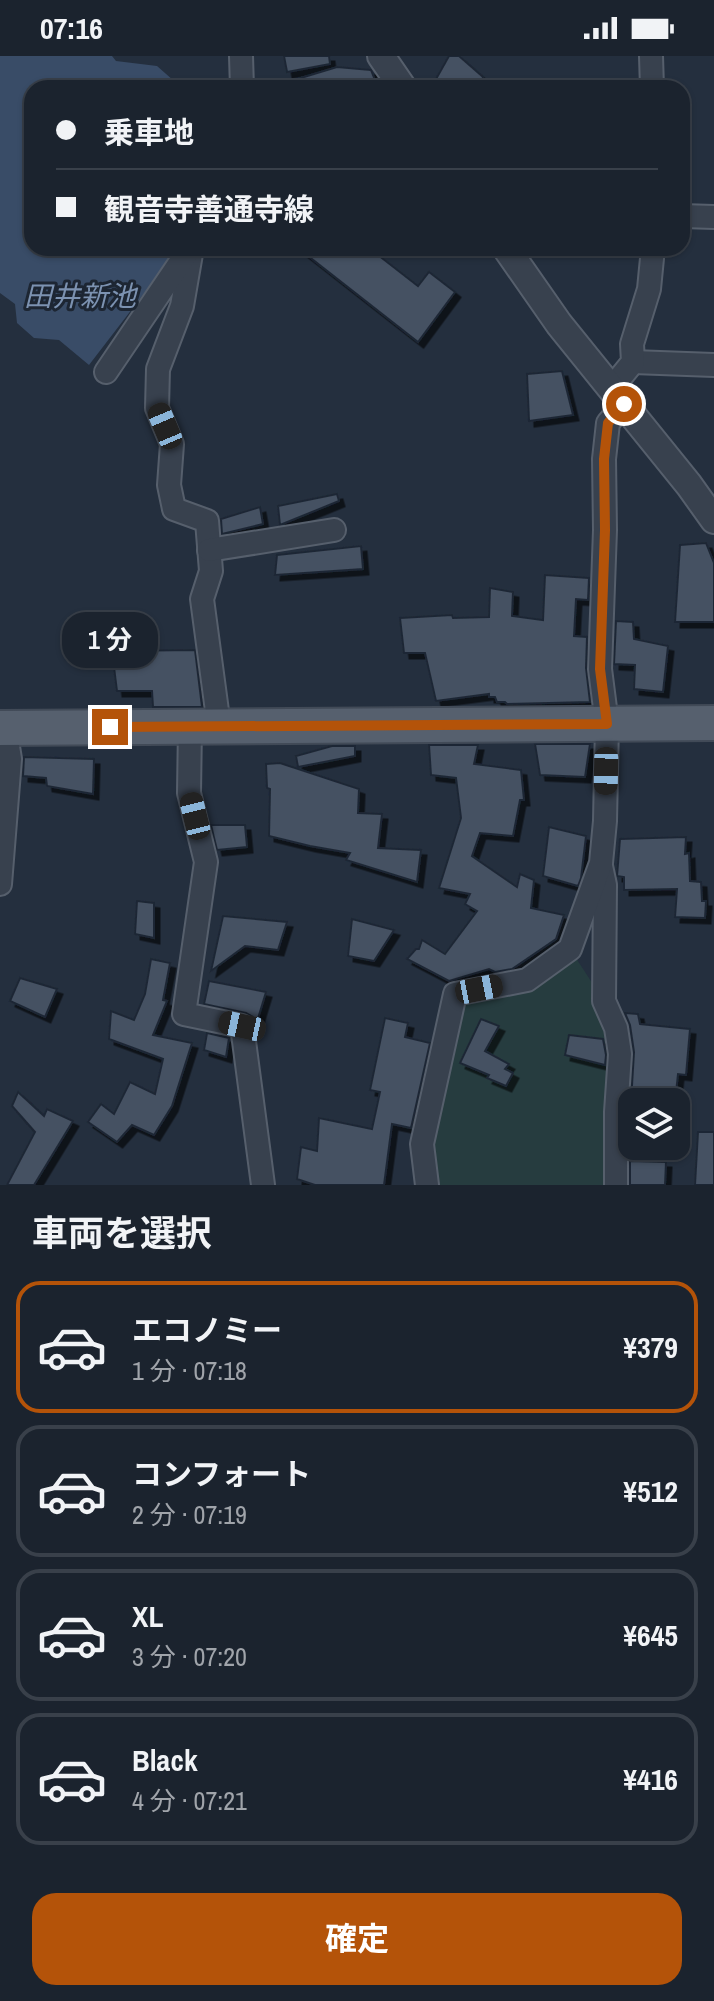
<!DOCTYPE html>
<html lang="ja">
<meta charset="utf-8">
<style>
:root{--surface:#1b232e;--page:#282f3a;--text:#f1f3f6;--muted:#a0a4aa;--line:#39404a;--accent:#b45309}
body{margin:0;font-family:"Archivo Narrow","Noto Sans JP",sans-serif;background:var(--page);color:var(--text);height:100vh;display:flex;flex-direction:column;font-size:30px;white-space:nowrap}
*{box-sizing:border-box;margin:0}
p{font-size:26px;color:var(--muted)}
.icon{flex:none;width:44px;height:44px;fill:none;stroke:currentColor;stroke-width:2;stroke-linecap:round;stroke-linejoin:round}
.map{position:relative;height:1129px;overflow:hidden}
.side{display:flex;flex-direction:column;background:var(--surface);flex:1}
.side>*{flex:none}
.guide{position:absolute;left:24px;top:24px;width:666px;height:176px;border-radius:24px;box-shadow:0 2px 6px #0004,0 0 0 2px var(--line);display:grid;align-content:center;height:176px;padding:0 32px;background:var(--surface)}
.tools{position:absolute;left:618px;top:1032px;display:grid;gap:16px}
.tools a{display:grid;place-items:center;width:72px;height:72px;border-radius:16px;background:var(--surface);box-shadow:0 2px 6px #0004,0 0 0 2px var(--line);font-size:40px}
.end{position:absolute;width:36px;height:36px;margin:-18px;border:10px solid #b45309;background:#fff;box-shadow:0 0 0 4px #fff}
.from{border-radius:50%}
.bubble{position:absolute;height:56px;border-radius:24px;background:var(--surface);box-shadow:0 2px 6px #0004,0 0 0 2px var(--line);font-size:26px;font-weight:700;line-height:56px;text-align:center}
.car{position:absolute;width:24px;height:48px;margin:-24px -12px;border-radius:10px;box-shadow:0 0 6px 2px #0007;background:linear-gradient(#222 24%,#8ab4d8 0 40%,#222 0 76%,#8ab4d8 0 86%,#222 0)}
.guide b{display:flex;align-items:center;gap:28px;height:76px;font-size:30px}
.guide b+b{border-top:2px solid var(--line)}
.guide i{width:20px;height:20px;background:var(--text)}
ul{padding:0;list-style:none}
li{display:flex;align-items:center;gap:24px;height:132px;margin:0 16px 12px;padding:0 16px;border:4px solid var(--line);border-radius:24px}
li div{flex:1}
li b{display:block;font-size:30px}
li em{font-style:normal;font-weight:700}
li.on{border-color:var(--accent)}
li>.icon{width:72px;height:72px;stroke-width:1.5}
h2{padding:0 32px;font-size:36px;line-height:96px}
.primary-button{display:flex;gap:16px;margin-top:auto;padding:16px 32px}
.primary-button a{flex:1;height:92px;border-radius:24px;background:var(--accent);color:#fff;font-size:32px;font-weight:700;line-height:92px;text-align:center}
.status{display:flex;justify-content:space-between;align-items:center;height:56px;padding:0 40px;background:var(--surface);direction:ltr}
.status svg{height:22px;fill:currentColor}
.map>svg:first-child{display:block}
.green{fill:#263c3f}
.water{fill:#394c67}
.building{fill:#455162;stroke:#1f2835;stroke-width:2;filter:url(#shadow)}
.lines{fill:none;stroke-linecap:round;stroke-linejoin:round}
.minor-casing{stroke:#565f6c;stroke-width:26}
.tertiary-casing{stroke:#565f6c;stroke-width:30}
.primary-casing{stroke:#414a57;stroke-width:38}
.minor{stroke:#38414e;stroke-width:22}
.tertiary{stroke:#38414e;stroke-width:26}
.primary{stroke:#56606e;stroke-width:34}
.route{stroke:#b45309;stroke-width:10}
.labels{text-anchor:middle;dominant-baseline:central;stroke-width:6;stroke-linejoin:round;paint-order:stroke}
.water-label{font-size:28px;font-style:italic;fill:#7c92b1;stroke:#1d2633}
</style>
<div class="status"><b>07:16</b><svg viewBox="0 0 49 12"><path d="M0 12V9h3v3zM5 12V6h3v6zM10 12V3h3v9zM15 12V0h3v12zM26 1h20v11H26zM47 4h2v5h-2z"/></svg></div>
<div class="map">
<svg width="714" height="1129" viewBox="0 0 714 1129">
<defs>
<filter id="shadow"><feDropShadow dx="5.5" dy="5.5" stdDeviation="0" flood-color="#0009"/></filter>
</defs>
<rect width="100%" height="100%" fill="#242f3e"/>
<!-- green -->
<path class="green" d="M570,893L604,945L616,972V1129H427L455,938L527,924Z"/>
<!-- water -->
<path class="water" d="M0,0H112L116,5L157,10L182,32H32V192H179L89,309L59,284L34,282L17,267L15,248L0,237Z"/>
<!-- building -->
<g class="building">
<path d="M284,0H329L330,8L287,16Z"/>
<path d="M449,0H459L483,21L481,32H431Z"/>
<path d="M337,11L371,14L378,32H282L281,28Z"/>
<path d="M298,192H369L418,230L429,216L455,236L418,286Z"/>
<path d="M562,315L573,359L529,365L527,318Z"/>
<path d="M337,438L339,445L280,469L278,450Z"/>
<path d="M260,451L263,468L222,478L221,463Z"/>
<path d="M706,487L714,507V566H675L680,489Z"/>
<path d="M361,490L363,513L275,519L277,499Z"/>
<path d="M545,519L589,522L588,544L576,543L574,580L587,581L586,612L590,646L507,648L505,646H497L495,641H489V638L436,645L425,597H404L400,562L452,559L453,562L489,561L490,532L513,536L512,560L543,564Z"/>
<path d="M616,565L633,566L634,583L668,590L663,636L634,633L635,609L614,608Z"/>
<path d="M195,594L202,651H153L152,635H117L112,595Z"/>
<path d="M535,688H590L585,721L540,719Z"/>
<path d="M429,689H478L474,708L521,714L524,744H520L513,780L480,777L472,800L517,831L520,818L534,824L531,852L564,859L556,883L512,913L495,916L489,913L449,925L407,903L416,893H419L422,884L445,898L477,855L465,848L470,838L439,832L461,762L456,722L431,719Z"/>
<path d="M332,690H355V700L298,711L296,700Z"/>
<path d="M24,701L94,703L93,738L47,730L46,722L23,720Z"/>
<path d="M280,707L359,733L358,757L382,758L378,792L421,794L417,826L346,804L350,797L310,790L269,780L270,733L267,732L266,708Z"/>
<path d="M211,769H245L247,791L217,794Z"/>
<path d="M549,771L586,780L581,822L578,830L543,820Z"/>
<path d="M686,781L685,798L689,797L690,825L701,826L702,845H706L705,862L675,861L677,833L624,834V821L617,820L620,783Z"/>
<path d="M137,845L154,847V882L135,878Z"/>
<path d="M223,860L287,866L278,894L245,890L211,915Z"/>
<path d="M352,863L394,874L374,905L348,900Z"/>
<path d="M151,903L170,907L163,944L167,945L153,979L192,987L172,1050L154,1079L132,1069L117,1086L88,1066L101,1048L114,1058L130,1026L155,1038L163,1003L109,983L111,955L134,964L145,938Z"/>
<path d="M20,922L57,933L45,961L10,945Z"/>
<path d="M209,925L266,936L256,969L253,961L246,957L204,948Z"/>
<path d="M625,957L638,958L640,968L690,973L686,1019L678,1018L675,1046H631L634,996L630,969Z"/>
<path d="M385,962L408,967L405,981L430,987L411,1072L392,1068L384,1129H315L297,1123L301,1091L317,1095L319,1062L372,1073L380,1036L370,1034Z"/>
<path d="M481,963L499,970L485,995L509,1008L505,1013L513,1017L506,1030L487,1022L489,1019L460,1007Z"/>
<path d="M207,977L229,982L226,1001L204,994Z"/>
<path d="M569,979L603,983L606,999L605,1009L565,999Z"/>
<path d="M18,1036L44,1060L47,1053L73,1065L34,1129H7L35,1076L12,1050Z"/>
<path d="M698,1076H714V1129H695Z"/>
<path d="M630,1105L666,1106L665,1129H630Z"/>
</g>
<g class="lines">
<defs>
<g id="minor">
<path d="M241,0L242,32"/>
<path d="M651,0L652,32"/>
<path d="M682,160L714,161"/>
<path d="M192,192L182,250L158,313L157,352L172,388L169,429L174,453L207,465L211,515L202,543L219,670"/>
<path d="M633,306L714,309"/>
<path d="M106,316L188,195"/>
<path d="M611,333L633,306L632,288L649,233L653,192"/>
<path d="M209,494L334,474"/>
<path d="M190,670L189,737L206,806L184,958L242,970L263,1129"/>
<path d="M601,810L605,829L604,945L616,972L620,998L616,1056V1129"/>
<path d="M0,828L10,703L5,672"/>
<path d="M427,1129L422,1088L455,938L527,924L570,893L601,807L605,765L607,668L600,613L605,474L604,403L608,367L624,348"/>
</g>
<g id="tertiary">
<path d="M381,0L403,32"/>
<path d="M506,192L559,268L689,429L714,464"/>
</g>
<path id="primary" d="M0,672L714,667"/>
</defs>
<!-- minor casing -->
<use href="#minor" class="minor-casing"/>
<!-- tertiary casing -->
<use href="#tertiary" class="tertiary-casing"/>
<!-- primary casing -->
<use href="#primary" class="primary-casing"/>
<!-- minor -->
<use href="#minor" class="minor"/>
<!-- tertiary -->
<use href="#tertiary" class="tertiary"/>
<!-- primary -->
<use href="#primary" class="primary"/>
</g>
<g class="lines">
<!-- route -->
<path class="route" d="M110,671L607,668L600,613L605,474L604,403L608,367L624,348"/>
</g>
<g class="labels">
<!-- water labels -->
<g class="water-label">
<text x="80" y="240">田井新池</text>
</g>
</g>
</svg>
<div class="tools">
<a><svg class="icon" aria-label="layers" viewBox="0 0 24 24"><path d="M12 4l9 5-9 5-9-5zM3 14l9 5 9-5"/></svg></a>
</div>
<i class="end from" style="left:624px;top:348px"></i>
<i class="end" style="left:110px;top:671px"></i>
<div class="bubble" style="left:62px;top:556px;width:96px">1 分</div>
<i class="car" style="left:165px;top:370px;rotate:337deg"></i>
<i class="car" style="left:606px;top:715px;rotate:181deg"></i>
<i class="car" style="left:195px;top:760px;rotate:346deg"></i>
<i class="car" style="left:479px;top:933px;rotate:79deg"></i>
<i class="car" style="left:242px;top:970px;rotate:282deg"></i>
<div class="guide">
<b><i class="from"></i>乗車地</b>
<b><i></i>観音寺善通寺線</b>
</div>
</div>
<section class="side">
<h2>車両を選択</h2>
<ul>
<li class="on"><svg class="icon" aria-label="car" viewBox="0 0 24 24"><path d="M5 17H2v-5l4-1 3-4h7l3 4 3 1v5h-3M9 17h6M6 11h13"/><circle cx="7" cy="17" r="2"/><circle cx="17" cy="17" r="2"/></svg><div><b>エコノミー</b><p>1 分 · 07:18</p></div><em>¥379</em></li>
<li><svg class="icon" aria-label="car" viewBox="0 0 24 24"><path d="M5 17H2v-5l4-1 3-4h7l3 4 3 1v5h-3M9 17h6M6 11h13"/><circle cx="7" cy="17" r="2"/><circle cx="17" cy="17" r="2"/></svg><div><b>コンフォート</b><p>2 分 · 07:19</p></div><em>¥512</em></li>
<li><svg class="icon" aria-label="car" viewBox="0 0 24 24"><path d="M5 17H2v-5l4-1 3-4h7l3 4 3 1v5h-3M9 17h6M6 11h13"/><circle cx="7" cy="17" r="2"/><circle cx="17" cy="17" r="2"/></svg><div><b>XL</b><p>3 分 · 07:20</p></div><em>¥645</em></li>
<li><svg class="icon" aria-label="car" viewBox="0 0 24 24"><path d="M5 17H2v-5l4-1 3-4h7l3 4 3 1v5h-3M9 17h6M6 11h13"/><circle cx="7" cy="17" r="2"/><circle cx="17" cy="17" r="2"/></svg><div><b>Black</b><p>4 分 · 07:21</p></div><em>¥416</em></li>
</ul>
<div class="primary-button"><a>確定</a></div>
</section>
